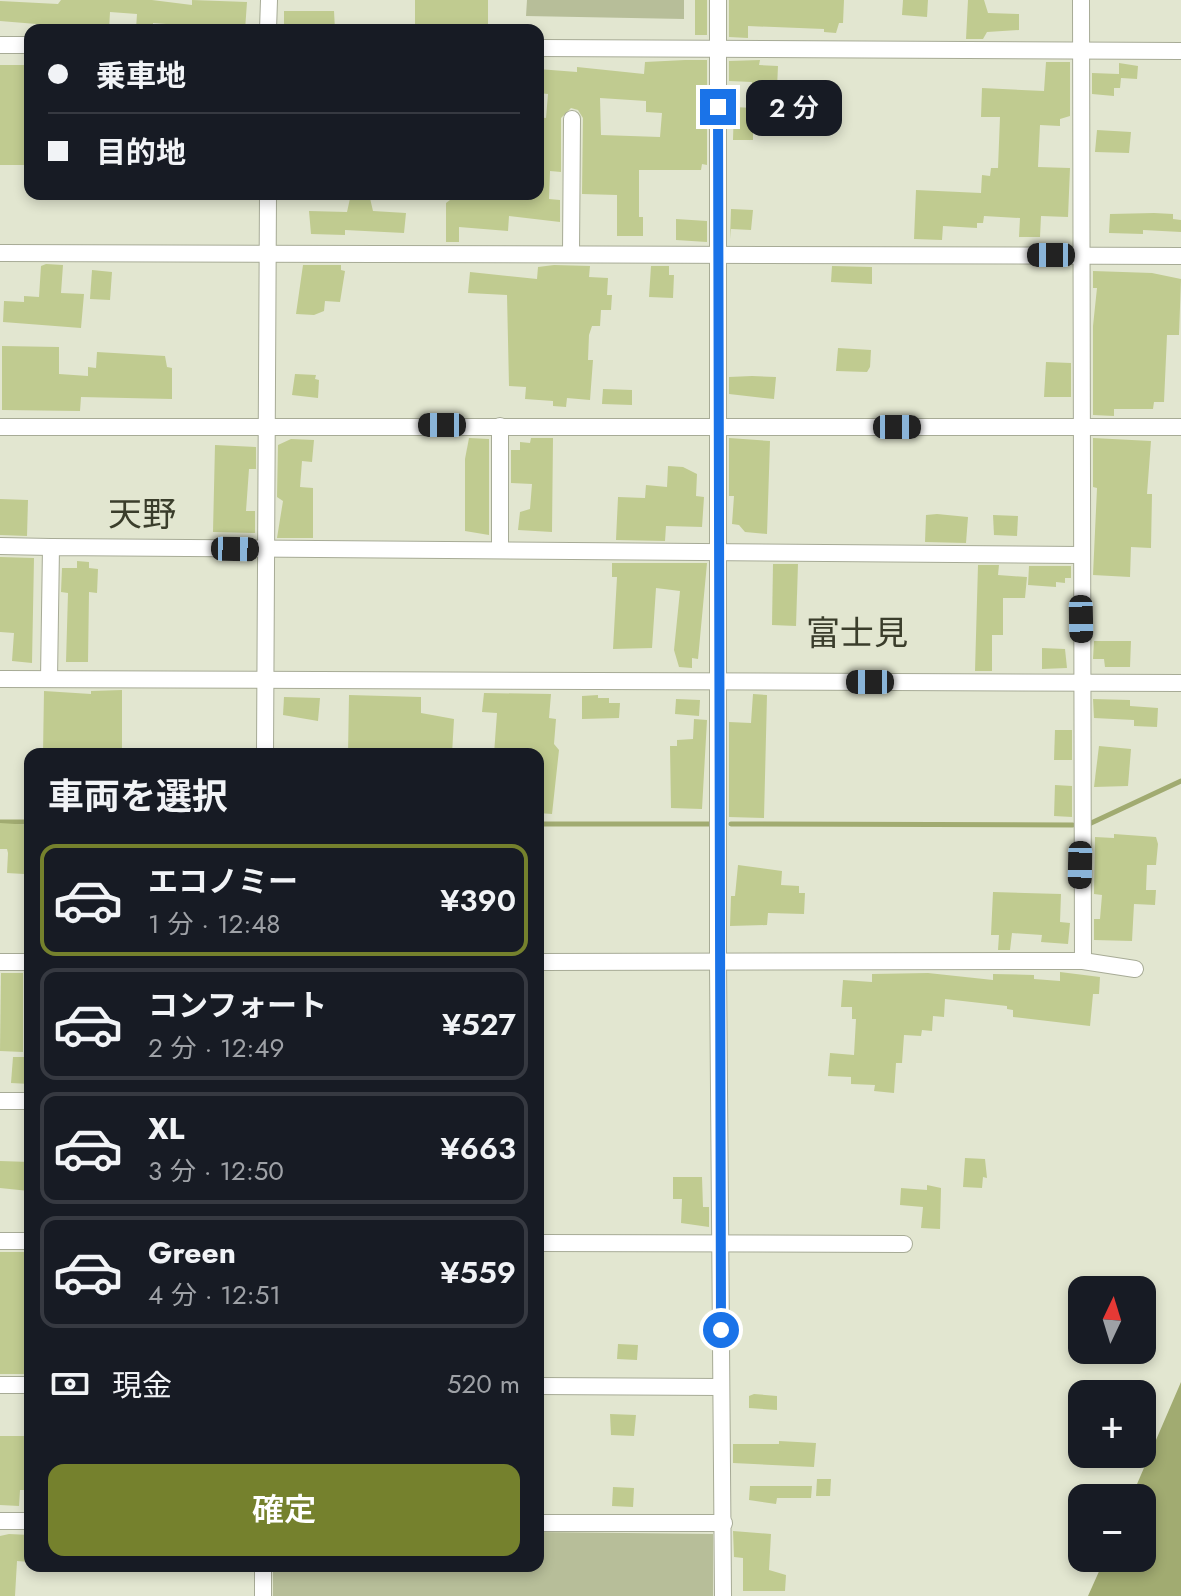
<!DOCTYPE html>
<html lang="ja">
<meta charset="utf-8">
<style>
:root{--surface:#171b24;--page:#242831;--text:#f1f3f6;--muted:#9ea1a6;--line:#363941;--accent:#75812d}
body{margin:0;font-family:Jost,"Noto Sans JP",sans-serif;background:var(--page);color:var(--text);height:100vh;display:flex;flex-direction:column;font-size:30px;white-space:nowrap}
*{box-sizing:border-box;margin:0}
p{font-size:26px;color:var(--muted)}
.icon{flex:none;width:44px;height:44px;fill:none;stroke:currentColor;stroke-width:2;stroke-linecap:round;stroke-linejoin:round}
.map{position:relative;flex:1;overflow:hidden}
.drawer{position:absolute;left:24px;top:748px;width:520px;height:824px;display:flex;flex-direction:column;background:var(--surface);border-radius:16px;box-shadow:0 4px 12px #0003}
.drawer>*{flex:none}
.hud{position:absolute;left:24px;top:24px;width:520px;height:176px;border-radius:16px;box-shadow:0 4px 12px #0003;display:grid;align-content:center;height:176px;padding:0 24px;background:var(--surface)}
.needle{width:52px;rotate:4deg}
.fabs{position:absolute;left:1068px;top:1276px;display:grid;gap:16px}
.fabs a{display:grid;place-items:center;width:88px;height:88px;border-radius:16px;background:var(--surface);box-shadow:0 4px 12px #0003;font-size:40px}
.end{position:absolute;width:36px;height:36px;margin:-18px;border:10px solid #1a73e8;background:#fff;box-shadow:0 0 0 4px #fff}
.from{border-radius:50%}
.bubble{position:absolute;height:56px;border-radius:16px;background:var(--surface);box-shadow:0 4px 12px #0003;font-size:26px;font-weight:600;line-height:56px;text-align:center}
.car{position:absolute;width:24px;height:48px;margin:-24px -12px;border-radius:10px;box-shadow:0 0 6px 2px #0007;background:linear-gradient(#222 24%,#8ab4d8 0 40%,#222 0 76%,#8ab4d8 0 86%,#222 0)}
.hud b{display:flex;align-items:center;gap:28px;height:76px;font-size:30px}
.hud b+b{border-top:2px solid var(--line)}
.hud i{width:20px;height:20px;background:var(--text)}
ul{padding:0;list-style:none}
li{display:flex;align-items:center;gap:24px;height:112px;margin:0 16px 12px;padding:0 8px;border:4px solid var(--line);border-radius:16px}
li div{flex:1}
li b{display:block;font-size:30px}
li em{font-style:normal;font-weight:600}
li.selected{border-color:var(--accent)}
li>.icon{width:72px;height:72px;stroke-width:1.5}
h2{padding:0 24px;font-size:36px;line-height:96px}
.pay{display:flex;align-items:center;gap:20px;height:88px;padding:0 24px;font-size:30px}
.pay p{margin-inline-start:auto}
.action{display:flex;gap:16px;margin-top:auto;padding:16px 24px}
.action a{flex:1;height:92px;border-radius:16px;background:var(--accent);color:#fff;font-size:32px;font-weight:600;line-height:92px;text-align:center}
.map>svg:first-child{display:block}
.green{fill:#b7be99}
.water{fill:#a1ab71}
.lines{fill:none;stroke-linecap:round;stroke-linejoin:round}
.stream{stroke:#a1ab71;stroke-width:5}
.building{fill:#c0cb90;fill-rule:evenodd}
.minor-casing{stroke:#a7ab96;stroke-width:18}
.minor{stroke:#fff;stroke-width:16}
.route{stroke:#1a73e8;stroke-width:10}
.labels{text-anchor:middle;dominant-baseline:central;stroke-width:6;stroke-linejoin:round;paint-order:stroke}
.quarter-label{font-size:34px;fill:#3a3d2b;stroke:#e2e6d0}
</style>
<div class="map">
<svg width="1181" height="1596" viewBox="0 0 1181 1596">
<rect width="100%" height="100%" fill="#e2e6d0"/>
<!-- green -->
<g class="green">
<path d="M527,0H684V19L526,16Z"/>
<path d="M538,1532L713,1534V1596H273V1566H538Z"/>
</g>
<!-- water -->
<path class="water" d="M1181,1382V1596H1088L1105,1558H1142V1498H1131Z"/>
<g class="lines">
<!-- stream -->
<g class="stream">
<path d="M0,822H30"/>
<path d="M538,824H710"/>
<path d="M731,824L1073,825"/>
<path d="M1089,824L1181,781"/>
</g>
</g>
<!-- building -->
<g class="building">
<path d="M61,0H152L192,5V0L247,2L245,30L153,23V30L136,29L137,14L110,12L109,30L0,21V1L58,4Z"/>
<rect x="415" y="0" width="73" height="30"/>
<rect x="695" y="0" width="12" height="35"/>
<path d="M729,0H844L843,23H839L836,33L824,32V29L748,26V38L729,37Z"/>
<path d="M903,0H928L927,17L902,15Z"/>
<path d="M968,0H984L988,13L1019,14V30L987,32L983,39H966Z"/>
<path d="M284,11H334L335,30H284Z"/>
<path d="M685,60H707V165L702,164L701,170H639V217H643V236H617V195L582,194L583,118L578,110L571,108L561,118V172L550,171L549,199L560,200V222L509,216L508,231L459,227V242H446V203L450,200L480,199V194H538V117L546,118L548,94L538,93V69L577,72V67L644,74L645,62ZM600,98L646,101V112L662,113L660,137L601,135Z"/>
<path d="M760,60L759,65L778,66L777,88L751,89L752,82L729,81V61Z"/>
<path d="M1046,62H1070V116L1060,119V126L1040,125L1038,167L1070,168L1068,217L1041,216L1040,237H1019L1020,218L984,216L983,223H977V228L943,226L942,240L914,239L916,190L981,193L982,175L990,176L991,168H998L1000,117H981L982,88L1044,91Z"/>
<path d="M1119,63L1138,66L1137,79L1121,78L1120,88H1114V96L1092,94V73L1119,74Z"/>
<rect x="0" y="65" width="30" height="100"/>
<path d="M734,107L753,108V140H733Z"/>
<path d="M1097,130L1131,132L1129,153L1095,152Z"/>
<path d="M351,194H369L373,211L406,213L404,233L345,230V235L311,234L309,211L347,212Z"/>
<path d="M731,209L753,210L751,230L731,229L730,239Z"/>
<path d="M1154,213L1173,214V219L1181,220V232L1143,230V234L1109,233L1110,214Z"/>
<path d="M676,219L707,221V242L676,240Z"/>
<path d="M46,264L63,265L61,293L84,294L81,328L3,322L4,301L24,302V296L39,297L41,266Z"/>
<path d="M303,265H341V270L345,271L340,302L325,301L324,311L314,315L296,314Z"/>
<path d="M554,265L590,266L589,277L608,278L607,295H612L611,310H601L600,326H592L589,335L588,360H593L590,400L567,398L566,407L553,406V401L525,399L526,387L509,386L507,295L468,293L470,272L537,279L538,267Z"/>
<path d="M651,266H669V275H674L673,298L649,297Z"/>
<path d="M832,266L872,267V284L831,282Z"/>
<path d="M92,270L112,272L110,300L90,299Z"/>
<path d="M1093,271L1152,273L1181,279L1179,335H1167L1164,402H1154L1153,409H1114V416L1093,415V326L1097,288H1093Z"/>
<path d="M2,346L59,347V374L88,376V367L96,368L97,352L165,356L167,367L172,368V399L81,397L80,411L2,410Z"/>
<path d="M838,348L871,350L870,367L867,372L836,371Z"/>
<path d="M1046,362L1071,363V397H1044Z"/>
<path d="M295,374L316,375L315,379L319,380L318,398L292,395Z"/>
<path d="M752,376L776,377L774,399L729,394V377Z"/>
<path d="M603,389L632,390V405L602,404Z"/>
<path d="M469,438L489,439V535L465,531V459Z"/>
<path d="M531,438H553L552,532L518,530L520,512L530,509L532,484L511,483V450H520V442L530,443Z"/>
<path d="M729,438L770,441L767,534L745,532L739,525L732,524L734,496H729Z"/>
<path d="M1093,438L1151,441L1147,494H1152L1151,548L1131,547L1130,577L1093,575L1097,488L1093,487Z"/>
<path d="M291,439L314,440L312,462L302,461L300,487L313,488V538H277L283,501L277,497L278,445Z"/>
<path d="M215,445L256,447V469H249L246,511H255V533L213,532Z"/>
<path d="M668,466L683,467L697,474L696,496L704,497L702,527L666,526L665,541L616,540L618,497L645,498L646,485L667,487Z"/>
<path d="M0,499L28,500L27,536L0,535Z"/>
<path d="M937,514L968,517L966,543L925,542L926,515Z"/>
<path d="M993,515L1018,516L1017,536L994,535Z"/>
<path d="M0,557L34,558L32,663L12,661L14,633L0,632Z"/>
<path d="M77,561L89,562V568L98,569L97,593L89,592L88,662H66L68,593L61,592L62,568H77Z"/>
<path d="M612,563H707L698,659L692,658V668L679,667L674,650L680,591L656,588L652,648L613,649L617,577H612Z"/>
<path d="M773,564H798L796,626L772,625Z"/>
<path d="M978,565H999L998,575L1027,577L1025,598H1003V635H992V671H975Z"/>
<path d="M1029,566H1071V578H1065V583L1056,582V587L1028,585Z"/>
<path d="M1094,641H1131L1130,667H1105L1104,659H1093Z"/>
<path d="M1042,648L1065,649L1067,668L1042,669Z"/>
<path d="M122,690V754H43L44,691L91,694V691Z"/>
<path d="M484,693L551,694L549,718L556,719L554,744L559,750L552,814L538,813V754H494L497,713L482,712Z"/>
<path d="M753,694L767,695L764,818L729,817V722L751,723Z"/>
<path d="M349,695L421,697V713L454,719L452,754H348Z"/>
<path d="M598,695V698H609V703H620L619,718L582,719V696Z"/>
<path d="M284,697L320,698L318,721L283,715Z"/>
<path d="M676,699L700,700L699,716L675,714Z"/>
<path d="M1093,699L1130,700V706L1158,708L1157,727L1134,726V720L1094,718Z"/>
<path d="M694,719L707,720L702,809L671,808L670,746H677V740L693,739Z"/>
<path d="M1055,730H1072V760H1054Z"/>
<path d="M1099,746L1131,749L1128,786L1094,787Z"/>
<path d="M1055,785L1072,786V817L1054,816Z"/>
<path d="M0,823L30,825L24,874L7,873L8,853L7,849H0Z"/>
<path d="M1114,834L1156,837L1158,844L1156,865H1147L1146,890H1156L1155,905L1134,904L1132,941L1094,940V919H1100L1102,895L1094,894L1095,837L1114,838Z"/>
<path d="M738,865L782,871L781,885L799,886V893H805L804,914L768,913L767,925L730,926L731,896H735Z"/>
<path d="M993,892L1061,894L1060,922L1070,923L1068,944L1041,942L1042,935L1012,933L1010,950H998L999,935H991Z"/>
<path d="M1060,972L1100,977L1099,994H1093L1090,1026L1013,1017V1010L1007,1009V1006L945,999L944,1017L933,1016L932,1031L922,1030L921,1036L904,1035L902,1063H896L894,1093L874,1091L875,1085L851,1084V1077L828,1076L830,1053L854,1055L856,1019H852V1007H841L843,980L872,982V974L928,973L993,980V974L1034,975V979L1060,981Z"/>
<path d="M1,973H23V1052L0,1051Z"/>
<path d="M13,1057H30V1084L11,1083Z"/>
<path d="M965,1158L985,1159L987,1178L983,1177L982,1188L963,1187Z"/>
<path d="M0,1161L30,1162L29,1191L0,1188Z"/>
<path d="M673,1177H702L703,1207H709V1227L681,1223L682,1199H673Z"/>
<path d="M927,1185L941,1188L940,1229L921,1228L923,1207L900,1205L901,1188L927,1190Z"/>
<rect x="0" y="1252" width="30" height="122"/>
<path d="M618,1344L638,1345L637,1360L617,1359Z"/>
<path d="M754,1394L777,1396V1410L749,1408V1396Z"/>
<path d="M610,1414L636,1415L634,1436L611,1435Z"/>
<path d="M0,1436H30L28,1473L24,1490H20L19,1506L0,1505Z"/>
<path d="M779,1441L816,1443L814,1467L733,1463V1444H779Z"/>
<path d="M817,1479H831L830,1496H816Z"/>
<path d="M750,1486H812L811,1498H777L776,1504L749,1500Z"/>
<path d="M613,1487L634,1488L633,1507L612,1506Z"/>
<path d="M733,1531L771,1534L769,1570L786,1575L785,1591H743V1558L734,1557Z"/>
<path d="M9,1534L30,1535V1562L17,1561L15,1596H0V1536Z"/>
</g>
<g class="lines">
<defs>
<g id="minor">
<path d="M718,0V963L723,1596"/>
<path d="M1081,0L1083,961"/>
<path d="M268,30L269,0"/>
<path d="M0,45H30"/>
<path d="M538,48L1181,51"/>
<path d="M0,253L1181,256"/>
<path d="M571,253L572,119"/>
<path d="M0,427H1181"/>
<path d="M0,546L51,547"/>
<path d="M500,550V426"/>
<path d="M0,679L1181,683"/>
<path d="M49,679L51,547L1080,555"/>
<path d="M265,754L268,194"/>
<path d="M0,962H30"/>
<path d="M538,962L1083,961L1135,969"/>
<path d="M0,1101H30"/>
<path d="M0,1241H30"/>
<path d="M538,1243L904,1244"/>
<path d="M0,1385H30"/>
<path d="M538,1386L721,1387"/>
<path d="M0,1521H30"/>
<path d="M538,1523H724"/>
<path d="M263,1596V1566"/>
</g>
</defs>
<!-- minor casing -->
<use href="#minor" class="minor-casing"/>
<!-- minor -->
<use href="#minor" class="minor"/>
</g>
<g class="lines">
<!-- route -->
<path class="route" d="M718,107L721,1330"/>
</g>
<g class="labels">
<!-- quarter labels -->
<g class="quarter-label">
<text x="142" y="514">天野</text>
<text x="857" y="633">富士見</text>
</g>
</g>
</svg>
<div class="fabs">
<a><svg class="needle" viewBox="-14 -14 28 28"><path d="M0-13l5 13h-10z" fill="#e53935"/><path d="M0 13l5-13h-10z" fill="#9ea1a6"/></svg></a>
<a>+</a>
<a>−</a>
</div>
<i class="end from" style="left:721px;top:1330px"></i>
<i class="end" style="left:718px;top:107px"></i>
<div class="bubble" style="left:746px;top:80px;width:96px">2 分</div>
<i class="car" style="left:1051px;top:255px;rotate:270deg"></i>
<i class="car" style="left:442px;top:425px;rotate:270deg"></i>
<i class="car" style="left:897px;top:427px;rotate:90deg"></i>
<i class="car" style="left:235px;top:549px;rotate:91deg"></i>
<i class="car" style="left:1081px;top:619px;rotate:179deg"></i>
<i class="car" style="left:870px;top:682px;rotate:270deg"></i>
<i class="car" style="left:1080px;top:865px;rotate:181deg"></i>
<div class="hud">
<b><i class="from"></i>乗車地</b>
<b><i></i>目的地</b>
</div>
<section class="drawer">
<h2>車両を選択</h2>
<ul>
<li class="selected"><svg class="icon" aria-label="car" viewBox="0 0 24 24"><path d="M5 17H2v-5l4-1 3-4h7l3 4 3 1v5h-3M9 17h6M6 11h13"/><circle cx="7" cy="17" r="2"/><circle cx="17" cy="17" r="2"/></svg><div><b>エコノミー</b><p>1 分 · 12:48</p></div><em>¥390</em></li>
<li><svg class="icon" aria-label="car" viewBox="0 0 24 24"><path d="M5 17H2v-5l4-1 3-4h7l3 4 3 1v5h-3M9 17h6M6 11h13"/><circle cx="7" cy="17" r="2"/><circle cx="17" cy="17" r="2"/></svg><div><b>コンフォート</b><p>2 分 · 12:49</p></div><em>¥527</em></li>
<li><svg class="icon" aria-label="car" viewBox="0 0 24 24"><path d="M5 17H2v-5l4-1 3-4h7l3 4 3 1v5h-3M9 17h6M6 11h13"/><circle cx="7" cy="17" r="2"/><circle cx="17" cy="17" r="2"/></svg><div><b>XL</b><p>3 分 · 12:50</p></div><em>¥663</em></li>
<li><svg class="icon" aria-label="car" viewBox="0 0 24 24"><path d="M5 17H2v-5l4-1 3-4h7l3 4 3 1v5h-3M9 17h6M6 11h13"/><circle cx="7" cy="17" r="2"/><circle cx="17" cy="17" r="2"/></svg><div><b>Green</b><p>4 分 · 12:51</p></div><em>¥559</em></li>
</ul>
<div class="pay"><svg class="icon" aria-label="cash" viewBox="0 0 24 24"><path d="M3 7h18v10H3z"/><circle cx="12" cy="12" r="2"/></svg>現金<p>520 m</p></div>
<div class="action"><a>確定</a></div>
</section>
</div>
